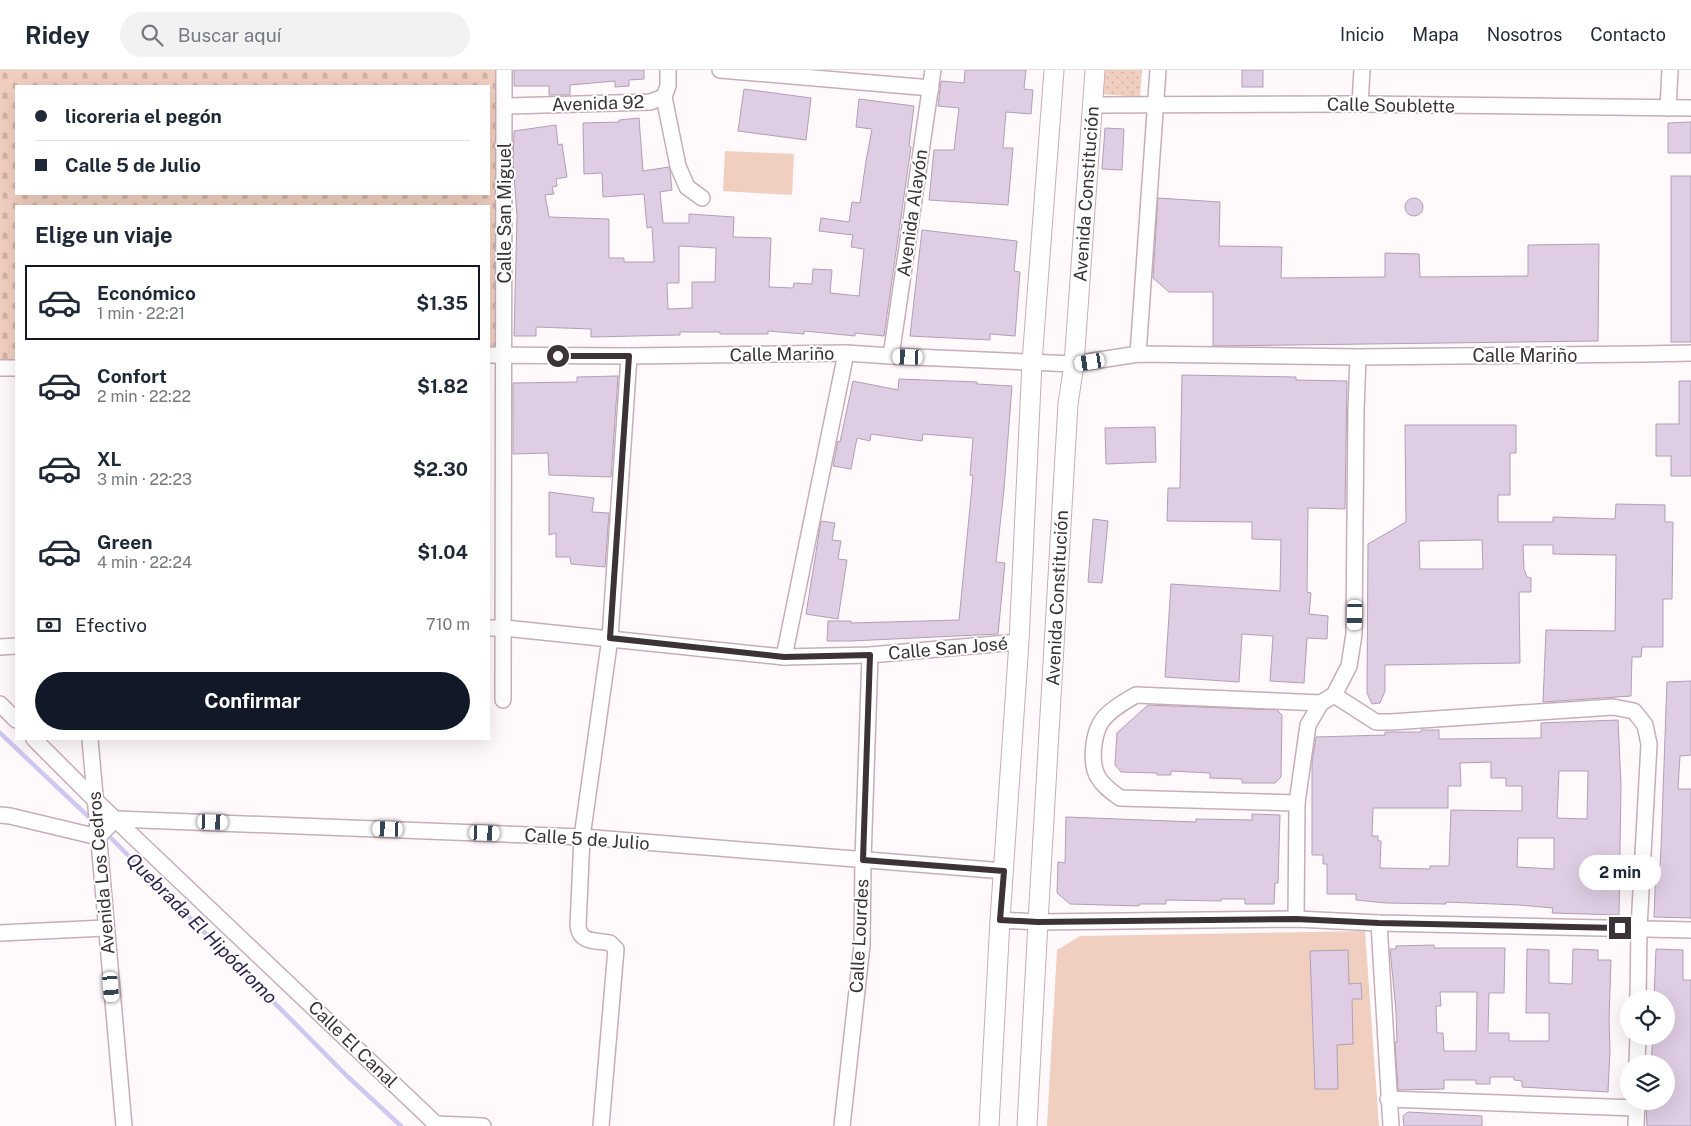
<!DOCTYPE html>
<html lang="es">
<meta charset="utf-8">
<style>
:root{--surface:#fff;--page:#f2f2f3;--text:#1f2937;--muted:#747a83;--line:#e0e1e3;--accent:#111827}
body{margin:0;font-family:"Public Sans",sans-serif;background:var(--page);color:var(--text);height:100vh;display:flex;flex-direction:column;font-size:19px;white-space:nowrap}
*{box-sizing:border-box;margin:0}
p{font-size:16px;color:var(--muted)}
.icon{flex:none;width:28px;height:28px;fill:none;stroke:currentColor;stroke-width:2;stroke-linecap:round;stroke-linejoin:round}
.map{position:relative;flex:1;overflow:hidden}
.panel{position:absolute;left:15px;top:135px;width:475px;height:535px;display:flex;flex-direction:column;background:var(--surface);border-radius:0px;box-shadow:0 5px 20px #0002}
.panel>*{flex:none}
.guide{position:absolute;left:15px;top:15px;width:475px;height:110px;border-radius:0px;box-shadow:0 5px 20px #0002;display:grid;align-content:center;height:110px;padding:0 20px;background:var(--surface)}
.buttons{position:absolute;left:1620px;top:920px;display:grid;gap:10px}
.buttons a{display:grid;place-items:center;width:55px;height:55px;border-radius:50%;background:var(--surface);box-shadow:0 5px 20px #0002;font-size:25px}
.end{position:absolute;width:22px;height:22px;margin:-11px;border:6px solid #3d3237;background:#fff;box-shadow:0 0 0 2px #fff}
.from{border-radius:50%}
.bubble{position:absolute;height:35px;border-radius:18px;background:var(--surface);box-shadow:0 5px 20px #0002;font-size:16px;font-weight:700;line-height:35px;text-align:center}
.car{position:absolute;width:15px;height:30px;margin:-15px -8px;border-radius:6px;box-shadow:0 0 4px 1px #0007;background:linear-gradient(#fff 24%,#345 0 40%,#fff 0 76%,#345 0 86%,#fff 0)}
.guide b{display:flex;align-items:center;gap:18px;height:48px;font-size:19px}
.guide b+b{border-top:1px solid var(--line)}
.guide i{width:12px;height:12px;background:var(--text)}
ul{padding:0;list-style:none}
li{display:flex;align-items:center;gap:15px;height:75px;margin:0 10px 8px;padding:0 10px;border:2px solid transparent;border-radius:0px}
li div{flex:1}
li b{display:block;font-size:19px}
li em{font-style:normal;font-weight:700}
li.on{border-color:var(--accent)}
li>.icon{width:45px;height:45px;stroke-width:1.5}
h2{padding:0 20px;font-size:22px;line-height:60px}
.pay{display:flex;align-items:center;gap:12px;height:55px;padding:0 20px;font-size:19px}
.pay p{margin-inline-start:auto}
.button{display:flex;gap:10px;margin-top:auto;padding:10px 20px}
.button a{flex:1;height:58px;border-radius:30px;background:var(--accent);color:#fff;font-size:20px;font-weight:700;line-height:58px;text-align:center}
header{display:flex;align-items:center;gap:30px;box-sizing:border-box;height:70px;padding:0 25px;background:var(--surface);border-bottom:1px solid var(--line)}
header strong{font-size:24px}
nav{display:flex;gap:28px;margin-inline-start:auto;font-size:18px}
.search{width:350px;height:45px;background:var(--page);display:flex;align-items:center;gap:12px;box-sizing:border-box;padding:0 18px;border-radius:28px;color:var(--muted);font-size:19px}
.map>svg:first-child{display:block}
.cemetery{fill:url(#cemetery-stones);fill-rule:evenodd}
.park{fill:url(#park-dots)}
.pitch{fill:#f1cfc0}
.lines{fill:none;stroke-linecap:round;stroke-linejoin:round}
.stream{stroke:#cfc8f2;stroke-width:4.5}
.building{fill:#dfcde3;stroke:#b19fb4;fill-rule:evenodd}
.minor-casing{stroke:#c8adb9;stroke-width:18}
.tertiary-casing{stroke:#c8adb9;stroke-width:21}
.minor{stroke:#fff;stroke-width:15}
.tertiary{stroke:#fff;stroke-width:19}
.route{stroke:#3d3237;stroke-width:6}
.labels{text-anchor:middle;dominant-baseline:central;stroke-width:4;stroke-linejoin:round;paint-order:stroke}
.street-label{font-size:18px;fill:#3d3237;stroke:#fff}
.water-label{font-size:19px;font-style:italic;fill:#2c1e50;stroke:#fff}
</style>
<header>
<strong>Ridey</strong>
<div class="search"><svg class="icon" aria-label="search" viewBox="0 0 24 24"><circle cx="10" cy="10" r="6"/><path d="M15 15l6 6"/></svg>Buscar aquí</div>
<nav><a>Inicio</a><a>Mapa</a><a>Nosotros</a><a>Contacto</a></nav>
</header>
<div class="map">
<svg width="1691" height="1056" viewBox="0 0 1691 1056">
<defs>
<pattern id="cemetery-stones" width="16" height="16" patternUnits="userSpaceOnUse" patternTransform="scale(1.25)"><rect width="16" height="16" fill="#f1cfc0"/><path d="M2 7V4a2 2 0 0 1 4 0v3zM10 15v-3a2 2 0 0 1 4 0v3z" fill="#d0b2a6"/></pattern>
<pattern id="park-dots" width="8" height="8" patternUnits="userSpaceOnUse" patternTransform="scale(1.25)"><rect width="8" height="8" fill="#f1cfc0"/><path d="M2 2h.1M6 6h.1" fill="none" stroke="#d0b2a6" stroke-width="1.8" stroke-linecap="round"/></pattern>
</defs>
<rect width="100%" height="100%" fill="#fff9fb"/>
<!-- cemetery -->
<path class="cemetery" d="M0,0H502L504,285L489,286V136H16V298L0,299ZM16,16H489V124H16Z"/>
<!-- park -->
<path class="park" d="M1102,0H1142L1140,27L1100,24Z"/>
<!-- pitch -->
<g class="pitch">
<path d="M725,81L794,84L792,125L723,121Z"/>
<path d="M1365,861L1379,1056H1047L1057,880L1080,866Z"/>
</g>
<g class="lines">
<!-- stream -->
<g class="stream">
<path d="M0,663L93,751"/>
<path d="M106,763L347,1006L401,1056"/>
</g>
</g>
<!-- building -->
<g class="building">
<path d="M514,0H644V9L629,10V16L615,17V11L570,15V25H549V16H514Z"/>
<path d="M965,0H1026L1024,19L1033,20L1031,44L1006,42L1003,78H1013L1008,135L929,130L934,80H954L959,38L938,36L941,11L964,13Z"/>
<rect x="1242" y="0" width="21" height="17"/>
<path d="M744,19L811,28L806,70L738,61Z"/>
<path d="M859,29L914,36L909,76L911,77L884,266L855,263V266L804,261V264L768,261V264H720V262H680V265L591,267V259L536,257V266H514L517,146L513,92L514,61L556,55L558,75L562,74L567,107L556,109L557,116L552,117L554,124L545,125L549,147L609,149V188H624V192H654L652,157L647,158L644,124L603,127L602,103L584,104L583,53L619,52V50L639,48L643,101L669,97L670,100L672,120L660,122L663,153H689V144L734,147L733,167L771,168L769,217L793,218L794,213L812,214L813,199L832,200L830,223L859,226L864,179L851,177L853,165L819,161L821,148L849,152L852,132L860,133L866,91L872,59L856,57ZM679,176L716,178L715,212H692V238L668,239L667,213H679Z"/>
<path d="M1691,52V83H1668V53Z"/>
<path d="M1105,58L1124,59L1122,100L1102,99Z"/>
<rect x="1671" y="106" width="20" height="166"/>
<path d="M1158,128L1220,132L1219,176L1282,177L1281,208L1385,207V183L1419,184L1420,207L1528,206V175L1599,174L1598,271L1213,276V222H1169L1153,208Z"/>
<circle cx="1414" cy="137" r="9"/>
<path d="M922,160L1017,171L1014,201L1020,202L1015,266L990,264V270L910,266Z"/>
<path d="M1182,305L1296,307V310L1347,311L1345,439L1308,438L1307,522L1311,523L1309,544L1328,546L1327,569L1307,568L1304,613L1270,611L1273,566L1242,564L1239,612L1165,607L1171,514L1280,521L1281,470L1252,469V452L1167,451L1168,418H1180Z"/>
<path d="M618,306L611,407L549,405L548,383L513,384V313L577,312V307Z"/>
<path d="M899,309L977,312V314L1012,316L1004,419L996,492L1005,493L998,564L851,571H827L828,551H851V553L959,550L973,406L970,405L973,368L923,364L922,371L871,364L870,371L857,368L851,399L833,396L838,371L840,372L853,311L898,320Z"/>
<path d="M1679,311H1691V406H1671V386H1656V354H1679Z"/>
<path d="M1405,355H1516V383H1510V425H1498V452H1553V447L1615,449L1616,434L1665,435V452H1673L1672,529H1663V577H1642L1641,587H1632L1631,626L1543,632L1546,560L1615,561L1616,485L1553,484V475H1523L1524,499L1527,507L1531,508V522H1519L1520,593L1385,595V621L1380,633L1372,634L1367,623L1368,474L1406,452ZM1482,470L1483,499H1420L1419,471Z"/>
<path d="M1155,357L1156,392L1106,394L1105,358Z"/>
<path d="M549,422L594,428L592,442L609,443L605,497L571,494L570,487H556V463L549,465Z"/>
<path d="M1093,449L1108,451L1102,513L1088,512Z"/>
<path d="M821,451L835,453L832,470L841,471L838,489L847,490L838,549L806,544Z"/>
<path d="M1691,611V685L1680,686L1678,719H1691V848L1654,847L1656,796H1660L1661,779L1667,612Z"/>
<path d="M1148,635L1277,640L1282,645L1281,707L1275,713H1242V709L1210,708V703L1171,701V705H1157V703L1121,702L1115,695L1117,663Z"/>
<path d="M1618,650L1621,715L1619,845L1552,843L1553,838L1519,835L1446,832V834L1386,833L1356,830V824H1327V794H1323V785H1312V693L1316,667L1385,665V662H1421V660H1439V669L1541,668V653ZM1491,692V708H1506V716H1522V741L1451,740L1449,796H1430V799L1380,798L1381,771H1378V766H1372L1373,738H1448V716H1461L1460,693ZM1559,701H1588L1587,749L1557,748ZM1518,768H1554V799L1517,797Z"/>
<path d="M1252,744L1280,745L1278,813H1275L1274,834H1245V829H1221V831L1166,830V834H1139V836L1070,834L1057,823L1058,792L1065,793L1066,747L1196,752V749L1252,750Z"/>
<path d="M1434,875V878H1505L1504,923H1489L1488,963H1509V971H1549V943H1526L1527,879L1549,880V913L1572,914L1573,879L1598,880V890H1611L1609,950L1610,980L1608,1022L1522,1017V1011L1514,1010V1007H1490V1014H1476V1010H1444V1019L1398,1020L1395,972H1397L1396,941L1390,879H1396V876ZM1440,922H1477L1476,981H1444L1443,963H1437L1436,936H1441Z"/>
<path d="M1656,879L1683,880V910H1691V1056H1647L1646,1031H1666V994H1651L1653,966H1666V929H1654Z"/>
<path d="M1348,880L1349,914L1361,913L1362,929H1352L1353,974L1337,975L1338,1019H1315L1310,881Z"/>
<path d="M1408,1042L1482,1046V1056H1404L1403,1046Z"/>
</g>
<g class="lines">
<defs>
<g id="minor">
<path d="M720,0L931,18"/>
<path d="M664,27L678,96L687,117L702,128"/>
<path d="M1360,34L1362,0"/>
<path d="M1092,35L1360,34L1691,38"/>
<path d="M504,36L650,32L664,27L668,16V0"/>
<path d="M1668,38L1670,0"/>
<path d="M1138,284L1158,0"/>
<path d="M489,285L629,286L846,283L891,286L1074,294L1138,284L1358,287L1643,284L1691,283"/>
<path d="M891,286L933,0"/>
<path d="M0,298H16"/>
<path d="M489,558H504L784,587L870,585L1019,572"/>
<path d="M0,577L16,576"/>
<path d="M784,587L846,283"/>
<path d="M1334,625L1376,652H1391L1613,637L1634,641L1645,655L1649,674L1639,858L1638,929"/>
<path d="M503,630L504,0"/>
<path d="M0,634L16,650"/>
<path d="M34,669L96,731L438,1056"/>
<path d="M90,669L124,1056"/>
<path d="M1297,733L1120,728C1112,722 1103,716 1098,707C1090,694 1093,667 1100,654C1106,642 1124,632 1136,625L1321,633L1334,625L1349,596L1354,564L1356,340L1358,287"/>
<path d="M0,745L10,746L98,767L116,749L582,767L1004,801"/>
<path d="M1296,849L1297,733L1308,655L1321,633"/>
<path d="M1000,850L1038,852L1296,849L1379,853L1691,860"/>
<path d="M1379,853L1391,1056"/>
<path d="M0,863L105,858"/>
<path d="M1637,994L1638,966"/>
<path d="M1388,1029L1637,1038"/>
<path d="M436,1054L483,1056"/>
<path d="M601,1056L616,879L610,873C597,870 580,874 578,856L582,767L610,568L629,286"/>
<path d="M842,1056L862,875L863,790L870,585"/>
<path d="M1636,1056L1637,1031"/>
</g>
<g id="tertiary">
<path d="M989,1056L1000,850L1019,572L1032,292L1054,0"/>
<path d="M1027,1056L1038,852L1068,334L1074,294L1095,0"/>
</g>
</defs>
<!-- minor casing -->
<use href="#minor" class="minor-casing"/>
<!-- tertiary casing -->
<use href="#tertiary" class="tertiary-casing"/>
<!-- minor -->
<use href="#minor" class="minor"/>
<!-- tertiary -->
<use href="#tertiary" class="tertiary"/>
</g>
<g class="lines">
<!-- route -->
<path class="route" d="M558,286H629L610,568L784,587L870,585L863,790L1004,801L1000,850L1038,852L1296,849L1379,853L1620,858"/>
</g>
<g class="labels">
<!-- street labels -->
<g class="street-label">
<text transform="translate(598 33) rotate(-2)">Avenida 92</text>
<text transform="translate(1391 35) rotate(1)">Calle Soublette</text>
<text transform="translate(1086 124) rotate(-86)">Avenida Constitución</text>
<text transform="translate(504 143) rotate(-90)">Calle San Miguel</text>
<text transform="translate(912 143) rotate(-82)">Avenida Alayón</text>
<text transform="translate(782 284) rotate(-1)">Calle Mariño</text>
<text x="1525" y="285">Calle Mariño</text>
<text transform="translate(1057 528) rotate(-87)">Avenida Constitución</text>
<text transform="translate(948 578) rotate(-5)">Calle San José</text>
<text transform="translate(587 769) rotate(4)">Calle 5 de Julio</text>
<text transform="translate(101 803) rotate(-95)">Avenida Los Cedros</text>
<text transform="translate(859 866) rotate(-87)">Calle Lourdes</text>
<text transform="translate(353 974) rotate(44)">Calle El Canal</text>
</g>
<!-- water labels -->
<g class="water-label">
<text transform="translate(202 858) rotate(45)">Quebrada El Hipódromo</text>
</g>
</g>
</svg>
<div class="buttons">
<a><svg class="icon" aria-label="locate" viewBox="0 0 24 24"><circle cx="12" cy="12" r="6"/><path d="M12 2v4M12 18v4M2 12h4M18 12h4"/></svg></a>
<a><svg class="icon" aria-label="layers" viewBox="0 0 24 24"><path d="M12 4l9 5-9 5-9-5zM3 14l9 5 9-5"/></svg></a>
</div>
<i class="end from" style="left:558px;top:286px"></i>
<i class="end" style="left:1620px;top:858px"></i>
<div class="bubble" style="left:1579px;top:785px;width:82px">2 min</div>
<i class="car" style="left:908px;top:287px;rotate:272deg"></i>
<i class="car" style="left:1090px;top:292px;rotate:261deg"></i>
<i class="car" style="left:1355px;top:545px;rotate:181deg"></i>
<i class="car" style="left:213px;top:752px;rotate:92deg"></i>
<i class="car" style="left:388px;top:759px;rotate:272deg"></i>
<i class="car" style="left:485px;top:763px;rotate:92deg"></i>
<i class="car" style="left:111px;top:917px;rotate:175deg"></i>
<div class="guide">
<b><i class="from"></i>licoreria el pegón</b>
<b><i></i>Calle 5 de Julio</b>
</div>
<section class="panel">
<h2>Elige un viaje</h2>
<ul>
<li class="on"><svg class="icon" aria-label="car" viewBox="0 0 24 24"><path d="M5 17H2v-5l4-1 3-4h7l3 4 3 1v5h-3M9 17h6M6 11h13"/><circle cx="7" cy="17" r="2"/><circle cx="17" cy="17" r="2"/></svg><div><b>Económico</b><p>1 min · 22:21</p></div><em>$1.35</em></li>
<li><svg class="icon" aria-label="car" viewBox="0 0 24 24"><path d="M5 17H2v-5l4-1 3-4h7l3 4 3 1v5h-3M9 17h6M6 11h13"/><circle cx="7" cy="17" r="2"/><circle cx="17" cy="17" r="2"/></svg><div><b>Confort</b><p>2 min · 22:22</p></div><em>$1.82</em></li>
<li><svg class="icon" aria-label="car" viewBox="0 0 24 24"><path d="M5 17H2v-5l4-1 3-4h7l3 4 3 1v5h-3M9 17h6M6 11h13"/><circle cx="7" cy="17" r="2"/><circle cx="17" cy="17" r="2"/></svg><div><b>XL</b><p>3 min · 22:23</p></div><em>$2.30</em></li>
<li><svg class="icon" aria-label="car" viewBox="0 0 24 24"><path d="M5 17H2v-5l4-1 3-4h7l3 4 3 1v5h-3M9 17h6M6 11h13"/><circle cx="7" cy="17" r="2"/><circle cx="17" cy="17" r="2"/></svg><div><b>Green</b><p>4 min · 22:24</p></div><em>$1.04</em></li>
</ul>
<div class="pay"><svg class="icon" aria-label="cash" viewBox="0 0 24 24"><path d="M3 7h18v10H3z"/><circle cx="12" cy="12" r="2"/></svg>Efectivo<p>710 m</p></div>
<div class="button"><a>Confirmar</a></div>
</section>
</div>
